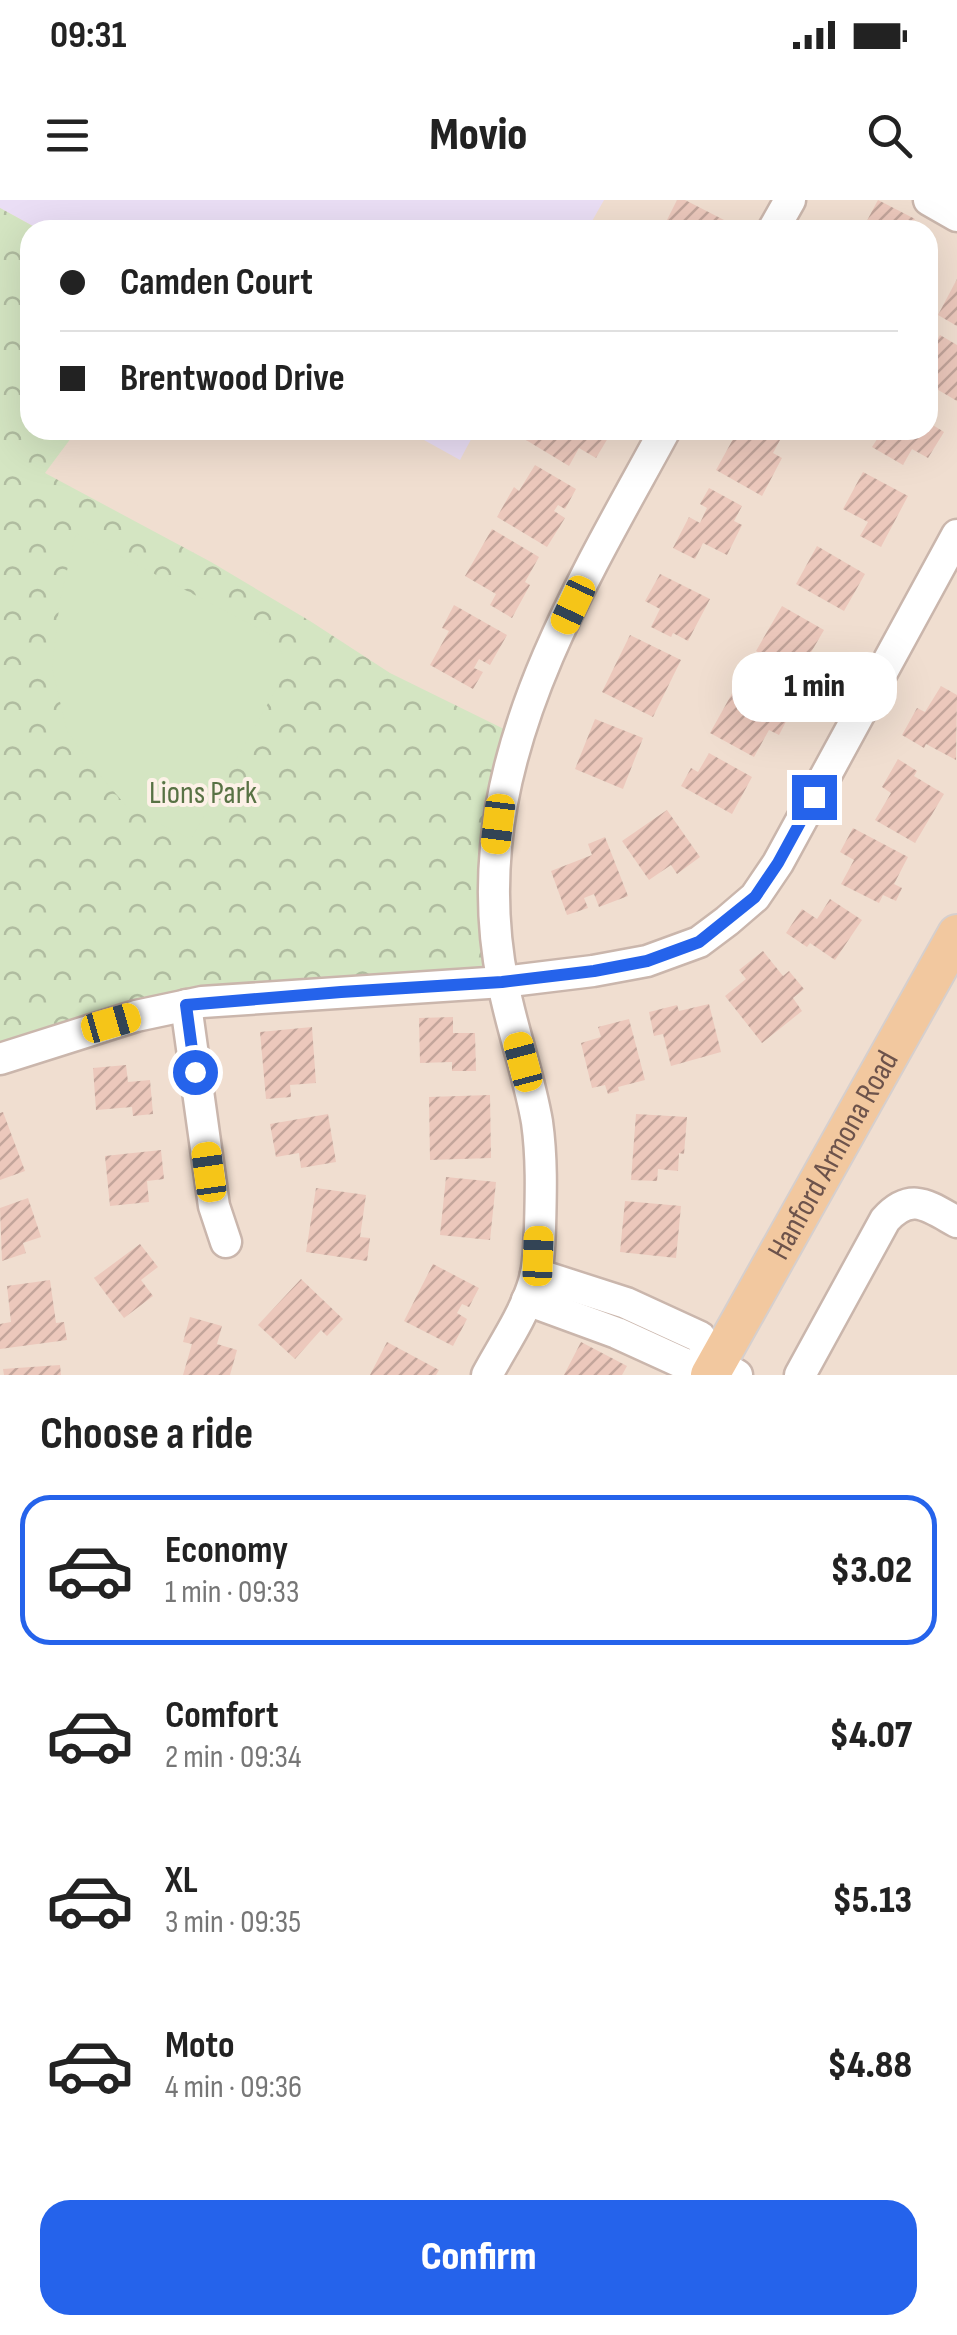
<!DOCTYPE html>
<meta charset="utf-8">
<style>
:root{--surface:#fff;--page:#f6f6f6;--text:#222;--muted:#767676;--line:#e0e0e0;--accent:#2563eb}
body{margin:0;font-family:"Sofia Sans Condensed",sans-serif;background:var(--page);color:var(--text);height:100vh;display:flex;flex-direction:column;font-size:38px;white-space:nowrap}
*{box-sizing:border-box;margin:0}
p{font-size:32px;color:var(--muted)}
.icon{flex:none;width:55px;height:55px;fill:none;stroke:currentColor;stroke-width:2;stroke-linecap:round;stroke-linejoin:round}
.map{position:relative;height:1175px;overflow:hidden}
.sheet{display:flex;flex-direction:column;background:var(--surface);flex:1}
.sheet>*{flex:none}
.banner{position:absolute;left:20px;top:20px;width:918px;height:220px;border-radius:30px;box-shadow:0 10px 40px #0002;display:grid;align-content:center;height:220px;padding:0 40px;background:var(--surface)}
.end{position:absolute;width:45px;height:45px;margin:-22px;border:12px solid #2563eb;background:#fff;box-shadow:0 0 0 5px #fff}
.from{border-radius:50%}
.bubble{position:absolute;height:70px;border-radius:30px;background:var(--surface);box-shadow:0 10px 40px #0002;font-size:32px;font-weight:800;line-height:70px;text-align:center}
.car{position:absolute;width:30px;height:60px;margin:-30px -15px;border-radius:12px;box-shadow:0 0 8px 2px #0007;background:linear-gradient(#f5c518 24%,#345 0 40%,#f5c518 0 76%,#345 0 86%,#f5c518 0)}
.banner b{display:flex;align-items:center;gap:35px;height:95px;font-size:38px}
.banner b+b{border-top:2px solid var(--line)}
.banner i{width:25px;height:25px;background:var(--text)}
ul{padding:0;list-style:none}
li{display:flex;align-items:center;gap:30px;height:150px;margin:0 20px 15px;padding:0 20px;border:5px solid transparent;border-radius:30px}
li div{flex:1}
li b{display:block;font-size:38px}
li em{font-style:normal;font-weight:800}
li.current{border-color:var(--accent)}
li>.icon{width:90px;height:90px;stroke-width:1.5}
h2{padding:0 40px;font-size:45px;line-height:120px}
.action{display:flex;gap:20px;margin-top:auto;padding:20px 40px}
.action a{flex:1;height:115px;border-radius:30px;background:var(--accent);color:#fff;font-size:40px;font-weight:800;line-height:115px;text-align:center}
.status{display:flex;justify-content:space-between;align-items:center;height:70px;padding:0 50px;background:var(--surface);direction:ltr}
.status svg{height:28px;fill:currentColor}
header{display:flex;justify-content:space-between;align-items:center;height:130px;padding:0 40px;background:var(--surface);font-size:45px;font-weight:800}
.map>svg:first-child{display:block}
.residential{fill:#f0ded0;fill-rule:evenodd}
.education{fill:#eadef5}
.park{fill:url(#park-crowns)}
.pitch{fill:#d4e5c2}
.building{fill:url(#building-hatch)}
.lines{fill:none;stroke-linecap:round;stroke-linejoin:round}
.minor-casing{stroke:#cab6ac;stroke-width:35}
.major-casing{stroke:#d6cfcd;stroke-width:42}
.minor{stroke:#fff;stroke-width:30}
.major{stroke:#f2c89f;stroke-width:38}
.route{stroke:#2563eb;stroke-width:12}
.labels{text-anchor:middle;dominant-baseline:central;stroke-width:8;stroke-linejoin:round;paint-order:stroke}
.park-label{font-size:32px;fill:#587244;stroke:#fdf1e7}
.street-label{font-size:32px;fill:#6d534b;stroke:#fdf1e7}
</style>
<div class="status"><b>09:31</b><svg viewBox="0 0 49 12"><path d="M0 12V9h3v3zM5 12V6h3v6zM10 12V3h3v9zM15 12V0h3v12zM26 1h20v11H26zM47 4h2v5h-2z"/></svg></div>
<header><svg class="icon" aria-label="menu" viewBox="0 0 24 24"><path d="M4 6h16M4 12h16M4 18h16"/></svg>Movio<svg class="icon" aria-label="search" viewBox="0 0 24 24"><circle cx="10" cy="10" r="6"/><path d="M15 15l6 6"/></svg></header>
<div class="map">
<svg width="957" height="1175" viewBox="0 0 957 1175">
<defs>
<pattern id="park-crowns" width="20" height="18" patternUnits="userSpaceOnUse" patternTransform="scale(2.5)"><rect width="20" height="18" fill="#d4e5c2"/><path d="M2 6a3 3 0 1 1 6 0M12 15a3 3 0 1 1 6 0" fill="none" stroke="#b0bca0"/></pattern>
<pattern id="building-hatch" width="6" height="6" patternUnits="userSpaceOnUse" patternTransform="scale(2.5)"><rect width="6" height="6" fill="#ecc8bc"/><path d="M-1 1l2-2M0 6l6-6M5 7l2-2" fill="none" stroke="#c3a59b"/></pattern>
</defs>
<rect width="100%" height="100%" fill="#f9ede1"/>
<!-- residential -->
<path class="residential" d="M0,0H957V1175H0ZM30,30H928V230H30Z"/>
<!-- education -->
<g class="education">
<path d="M0,0H604L587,30H40L0,8Z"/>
<path d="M406,230H476L460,260Z"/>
</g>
<!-- park -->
<path class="park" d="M0,8L40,30H30V230H77L45,273L211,362L310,421L390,473L510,532L485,770L159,799L0,861Z"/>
<!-- pitch -->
<path class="pitch" d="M76,333L275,437L288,468L191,639L128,608L92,566L67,531L52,468L60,400Z"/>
<!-- building -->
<g class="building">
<path d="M677,0H685L724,20L719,30H662Z"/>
<path d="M878,0L915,19L909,30H862Z"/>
<path d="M957,79V126L938,115Z"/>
<path d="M940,135L957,145V201L928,184V157Z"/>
<path d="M928,222L944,232L928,258L912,249L903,265L872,247L883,230H928Z"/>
<path d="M532,230H605L611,233L596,258L579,248L569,266L526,240Z"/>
<path d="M738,230H762L780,240L773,253L782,258L762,296L716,270Z"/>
<path d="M535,265L576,289L565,309L558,305L554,311L565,318L547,347L497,317L514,287L519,291Z"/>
<path d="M863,272L908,296L881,347L860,336L868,322L843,309Z"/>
<path d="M709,288L742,306L734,321L742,325L727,355L703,343L695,359L673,348L689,317L700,323L707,308L700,304Z"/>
<path d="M492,329L539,357L525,382L530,385L512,418L490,405L496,394L465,376Z"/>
<path d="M817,346L865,374L844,411L796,384Z"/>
<path d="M660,374L710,399L688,441L673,433L671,437L651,427L660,409L645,401Z"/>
<path d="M454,405L507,435L490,465L479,459L474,468L483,472L473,489L430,465L449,431L442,428Z"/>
<path d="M782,406L824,430L810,454L821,461L805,489L783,476L787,469L756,451Z"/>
<path d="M630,435L681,460L653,517L602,492Z"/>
<path d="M739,481L792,510L779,535L769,530L754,557L710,533Z"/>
<path d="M941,486L957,495L956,560L926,544L924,548L902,535L917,508L925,512Z"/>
<path d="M595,519L643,538L623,589L575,569Z"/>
<path d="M709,553L752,577L732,614L681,586L691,568L698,572Z"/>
<path d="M898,559L917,571L914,576L944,594L915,643L875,620L891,593L882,587Z"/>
<path d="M667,610L700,657L677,674L671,665L649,680L622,641Z"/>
<path d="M853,628L908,657L894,684L902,688L896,701L883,695L879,703L841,684L854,660L840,652Z"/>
<path d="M605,637L628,696L599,707L594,694L584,698L588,708L567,715L551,671L592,655L588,644Z"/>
<path d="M830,699L862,720L835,760L810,743L807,747L786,733L802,709L817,719Z"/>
<path d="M763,751L783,776L789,771L804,789L793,798L802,811L762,843L725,796L746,779L739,770Z"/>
<path d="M709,804L721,852L671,866L663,834L654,836L649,812L677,805L679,811Z"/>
<path d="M453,817V833H475L476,871H452V862L420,863L419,818Z"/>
<path d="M629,819L645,880L618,887L619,891L608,894L605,885L592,888L581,843L601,837L598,827Z"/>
<path d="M312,827L316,883L290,885L291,897L266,899L260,832Z"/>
<path d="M126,865L128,882L150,880L153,914L133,916L132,907L96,910L93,868Z"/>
<path d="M490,895L491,958L430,960L429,897Z"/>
<path d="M3,912L25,971L0,980V913Z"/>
<path d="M328,914L336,962L301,968L299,953L276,957L270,924Z"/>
<path d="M636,914L687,917L684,954L679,953L678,971L658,969L657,981L631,980Z"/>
<path d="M161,950L164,979L147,981L149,1002L110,1006L105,956Z"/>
<path d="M446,977L496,982L490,1040L440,1035Z"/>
<path d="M316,988L366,995L360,1037L370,1038L367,1061L306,1052Z"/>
<path d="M28,998L41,1037L23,1043L26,1053L2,1061L0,1008Z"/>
<path d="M625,1001L681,1006L676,1058L620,1052Z"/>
<path d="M140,1044L158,1067L141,1080L153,1096L124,1118L94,1078Z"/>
<path d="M433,1064L479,1088L469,1107L462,1104L457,1113L467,1119L453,1146L404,1121Z"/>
<path d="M301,1079L343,1119L327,1136L321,1130L295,1159L258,1125Z"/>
<path d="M50,1080L56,1123L64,1122L67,1140L0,1149V1124L11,1122L7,1086Z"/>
<path d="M190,1117L222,1126L217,1144L237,1150L230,1175H183L192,1144L183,1142Z"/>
<path d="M387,1142L439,1170L436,1175H370Z"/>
<path d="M581,1142L627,1166L622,1175H564Z"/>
<path d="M60,1165L61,1175H4L3,1169Z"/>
</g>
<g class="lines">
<defs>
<g id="minor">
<path d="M929,0L957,16"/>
<path d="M773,30L790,0"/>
<path d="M186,805L214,1006L226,1042"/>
<path d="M0,859L136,816L202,802L503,782L593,771L647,761L699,742L727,721L755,697L778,663L957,335"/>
<path d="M536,1074L626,1103L700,1137L716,1164"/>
<path d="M527,1100L617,1133L687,1165L716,1164L737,1175"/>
<path d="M487,1175C502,1147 522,1118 532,1088C539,1069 539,1048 540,1028C541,993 542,957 537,922C529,875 512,830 503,783C494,739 492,691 496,647C509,498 595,359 665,230"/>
<path d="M800,1175L885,1020C911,991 928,1006 957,1022"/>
</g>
<g id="major">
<path id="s1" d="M710,1175L957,734"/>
</g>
</defs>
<!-- minor casing -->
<use href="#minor" class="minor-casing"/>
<!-- major casing -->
<use href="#major" class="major-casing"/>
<!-- minor -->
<use href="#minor" class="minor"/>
<!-- major -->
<use href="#major" class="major"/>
</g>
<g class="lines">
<!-- route -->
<path class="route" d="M195,872L186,805L341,792L502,782L594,771L647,761L699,742L755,697L778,663L814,597"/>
</g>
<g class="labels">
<!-- park labels -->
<g class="park-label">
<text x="203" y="593">Lions Park</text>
</g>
<!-- street labels -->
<g class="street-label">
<text stroke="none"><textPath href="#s1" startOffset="252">Hanford Armona Road</textPath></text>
</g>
</g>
</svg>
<i class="end from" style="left:195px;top:872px"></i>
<i class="end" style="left:814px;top:597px"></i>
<div class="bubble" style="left:732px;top:452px;width:165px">1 min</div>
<i class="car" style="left:573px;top:405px;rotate:205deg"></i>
<i class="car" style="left:498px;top:624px;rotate:187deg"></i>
<i class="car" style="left:111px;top:823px;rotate:74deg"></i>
<i class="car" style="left:523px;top:862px;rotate:345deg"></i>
<i class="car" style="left:209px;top:972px;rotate:352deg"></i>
<i class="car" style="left:538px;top:1056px;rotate:2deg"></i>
<div class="banner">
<b><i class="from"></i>Camden Court</b>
<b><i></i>Brentwood Drive</b>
</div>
</div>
<section class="sheet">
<h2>Choose a ride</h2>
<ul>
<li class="current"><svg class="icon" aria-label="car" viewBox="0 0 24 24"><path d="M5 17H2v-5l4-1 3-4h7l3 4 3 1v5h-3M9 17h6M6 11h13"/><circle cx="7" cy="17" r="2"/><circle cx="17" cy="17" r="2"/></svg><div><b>Economy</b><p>1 min · 09:33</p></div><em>$3.02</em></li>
<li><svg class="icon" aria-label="car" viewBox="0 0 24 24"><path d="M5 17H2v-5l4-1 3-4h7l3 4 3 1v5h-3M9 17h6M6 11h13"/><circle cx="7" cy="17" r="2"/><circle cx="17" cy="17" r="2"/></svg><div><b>Comfort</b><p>2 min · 09:34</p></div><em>$4.07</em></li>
<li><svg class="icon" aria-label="car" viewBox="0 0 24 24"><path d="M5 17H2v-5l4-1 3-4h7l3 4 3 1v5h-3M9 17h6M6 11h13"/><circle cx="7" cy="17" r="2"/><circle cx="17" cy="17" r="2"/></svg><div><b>XL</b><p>3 min · 09:35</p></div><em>$5.13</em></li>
<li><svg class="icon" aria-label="car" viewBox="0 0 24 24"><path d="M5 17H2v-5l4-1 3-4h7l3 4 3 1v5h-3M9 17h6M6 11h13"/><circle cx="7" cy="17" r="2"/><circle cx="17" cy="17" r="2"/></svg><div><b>Moto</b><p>4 min · 09:36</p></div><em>$4.88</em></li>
</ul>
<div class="action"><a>Confirm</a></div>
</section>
